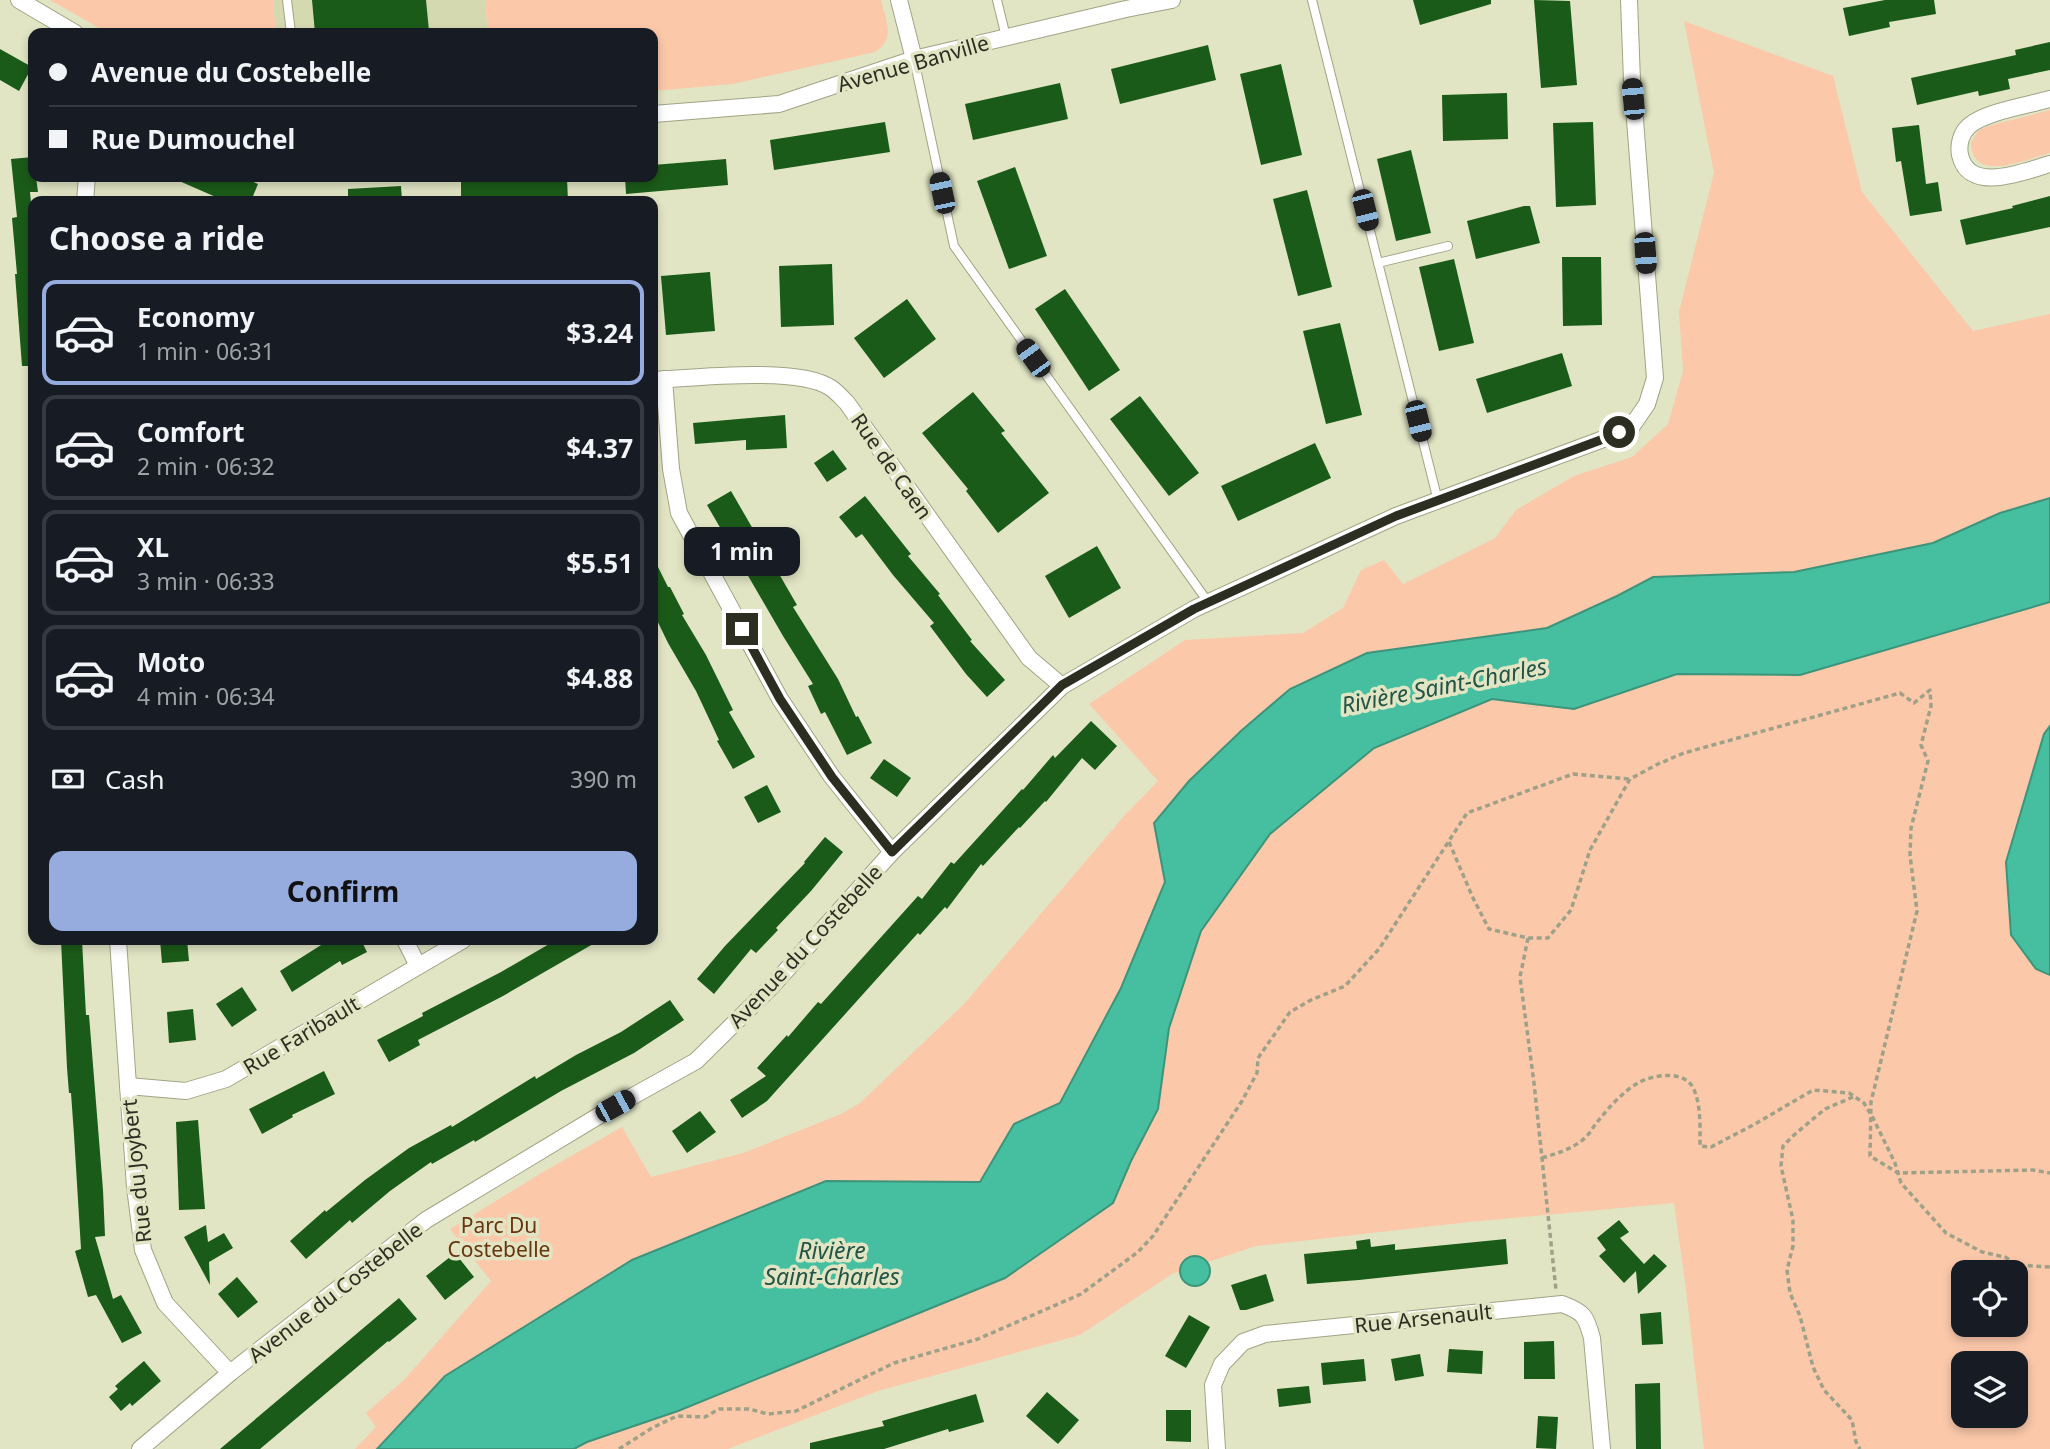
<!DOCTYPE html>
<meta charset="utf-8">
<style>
:root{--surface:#171b24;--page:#242831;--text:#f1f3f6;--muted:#9ea1a6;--line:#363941;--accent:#96abde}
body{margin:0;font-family:"Noto Sans",sans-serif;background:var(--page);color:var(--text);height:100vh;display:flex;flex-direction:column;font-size:26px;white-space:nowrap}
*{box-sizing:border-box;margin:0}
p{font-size:23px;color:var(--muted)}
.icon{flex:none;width:38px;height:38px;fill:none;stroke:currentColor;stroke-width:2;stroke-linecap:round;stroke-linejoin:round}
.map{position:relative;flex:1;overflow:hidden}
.panel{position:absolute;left:28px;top:196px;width:630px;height:749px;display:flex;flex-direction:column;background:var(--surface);border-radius:14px;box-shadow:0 4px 10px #0003}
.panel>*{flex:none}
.hud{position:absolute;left:28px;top:28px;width:630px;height:154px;border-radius:14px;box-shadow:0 4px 10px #0003;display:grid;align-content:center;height:154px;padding:0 21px;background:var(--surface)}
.fabs{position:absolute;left:1951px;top:1260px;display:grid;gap:14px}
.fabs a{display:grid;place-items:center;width:77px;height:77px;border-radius:14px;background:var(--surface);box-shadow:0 4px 10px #0003;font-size:35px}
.end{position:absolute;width:32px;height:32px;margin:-16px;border:9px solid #2d2e22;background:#fff;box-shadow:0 0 0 4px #fff}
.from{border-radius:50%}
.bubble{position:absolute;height:49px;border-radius:14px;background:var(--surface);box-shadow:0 4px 10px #0003;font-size:23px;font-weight:700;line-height:49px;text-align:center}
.car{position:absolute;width:21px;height:42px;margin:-21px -10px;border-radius:9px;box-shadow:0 0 5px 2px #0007;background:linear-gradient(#222 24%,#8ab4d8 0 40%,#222 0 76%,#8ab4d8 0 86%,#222 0)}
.hud b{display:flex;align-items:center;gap:24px;height:66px;font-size:26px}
.hud b+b{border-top:2px solid var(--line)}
.hud i{width:18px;height:18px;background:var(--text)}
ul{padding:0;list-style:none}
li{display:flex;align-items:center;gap:21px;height:105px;margin:0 14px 10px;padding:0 7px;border:4px solid var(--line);border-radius:14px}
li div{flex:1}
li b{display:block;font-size:26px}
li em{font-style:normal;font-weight:700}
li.current{border-color:var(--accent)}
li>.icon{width:63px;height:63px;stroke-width:1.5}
h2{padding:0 21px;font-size:32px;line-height:84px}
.pay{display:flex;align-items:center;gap:18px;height:77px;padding:0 21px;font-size:26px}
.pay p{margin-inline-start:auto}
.button{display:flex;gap:14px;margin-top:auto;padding:14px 21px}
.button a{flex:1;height:80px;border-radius:14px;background:var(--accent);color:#111;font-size:28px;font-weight:700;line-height:80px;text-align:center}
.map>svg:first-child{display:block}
.built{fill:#d4d9b0}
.green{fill:#fbc8aa;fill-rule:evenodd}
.water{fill:#45bfa0;stroke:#3e947a;stroke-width:2}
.building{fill:#1b5b19}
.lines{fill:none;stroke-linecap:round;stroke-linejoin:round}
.lane-casing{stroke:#a1a485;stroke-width:10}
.street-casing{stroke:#a1a485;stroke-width:18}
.path{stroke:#9ea188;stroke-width:3.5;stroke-dasharray:5 3.5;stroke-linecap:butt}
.lane{stroke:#fff;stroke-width:8}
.street{stroke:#fff;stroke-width:16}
.route{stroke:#2d2e22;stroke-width:9}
.labels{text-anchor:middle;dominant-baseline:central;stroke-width:7;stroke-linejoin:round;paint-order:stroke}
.street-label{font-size:21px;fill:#2d2e22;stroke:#e1e5c4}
.park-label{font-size:21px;fill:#67340e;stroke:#e1e5c4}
.water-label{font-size:23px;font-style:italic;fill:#235547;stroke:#e1e5c4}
</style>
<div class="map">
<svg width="2050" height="1449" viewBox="0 0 2050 1449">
<rect width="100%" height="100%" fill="#e1e5c4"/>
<!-- built -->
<path class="built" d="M273,0H485L488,33H276Z"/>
<!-- green -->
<g class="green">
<path d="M50,0H273L276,33H108Z"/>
<path d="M485,0H881C886,20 896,39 875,52L733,84L653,91V33H488Z"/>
<path d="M1684,21L1833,76L1862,192L1973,331L2050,314V498L2000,513L1933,543L1794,572L1653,577L1617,596L1547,628L1367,653L1241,731L1189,781L1154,822L1165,882L1121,988L1060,1103L1014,1124L980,1182L826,1181L632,1260L445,1376L377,1449H355L376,1427L366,1413L404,1380L491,1281L450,1229L543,1172L622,1127L651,1177L743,1153L841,1114L860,1103L964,1004L1125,815L1158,781L1089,704L1185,640L1303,633L1343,608L1361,570L1384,560L1403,584L1495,538L1516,510L1574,476L1632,457L1668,424L1683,371L1679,312L1714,173Z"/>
<path d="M2050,110V153C2027,159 1972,184 1971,143L1978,131L1988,126Z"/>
<path d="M2050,602V726L2044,734L2036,969L2050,975V1449H1704L1686,1289L1674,1203L1469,1222L1256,1246L1172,1274L1080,1335L878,1391L728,1449H574L587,1442L678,1411L1005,1278L1131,1161L1158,1109L1169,1028L1201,931L1270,834L1374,748L1492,699L1574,709L1677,674L1800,675ZM1964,1272H2016V1325H1964ZM1964,1363H2016V1416H1964Z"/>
</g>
<!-- water -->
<g class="water">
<path d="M2050,498V602L1800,675L1677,674L1574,709L1492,699L1374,748L1270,834L1201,931L1169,1028L1158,1109L1131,1161L1113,1203L1005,1278L678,1411L587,1442L574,1449H377L445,1376L632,1260L826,1181L980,1182L1014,1124L1060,1103L1121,988L1165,882L1154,823L1189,781L1241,731L1290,689L1367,653L1547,628L1617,596L1653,577L1794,572L1933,543L2000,513Z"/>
<path d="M2050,726V975L2036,969L2011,935L2006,862L2044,734Z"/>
<circle cx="1195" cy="1271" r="15"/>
</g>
<!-- building -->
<g class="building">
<path d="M312,0H426L429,31L401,33H315Z"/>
<path d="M1413,0H1491V4L1420,25Z"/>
<path d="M1534,0L1570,1L1577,85L1541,88Z"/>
<path d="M1885,0H1934L1936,14L1889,22L1890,27L1849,36L1843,8Z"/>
<path d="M2050,42V70L2008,79L2010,89L1979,96L1978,91L1917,105L1911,78L2016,55L2015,50Z"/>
<path d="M1208,45L1216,80L1120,104L1111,69Z"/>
<path d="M0,49L32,67L19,91L0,80Z"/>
<path d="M1281,64L1302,155L1261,165L1240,74Z"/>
<path d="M1060,83L1068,119L973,140L965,104Z"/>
<path d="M1507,93L1508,139L1443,141L1442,95Z"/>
<path d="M885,122L890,152L774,170L770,140Z"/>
<path d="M1593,122L1596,205L1556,207L1553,123Z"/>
<path d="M1919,125L1926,184L1938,182L1942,211L1910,216L1901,161L1896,162L1892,128Z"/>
<path d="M1411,150L1431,233L1396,241L1377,159Z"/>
<path d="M33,157V177H36L38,192H30L33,223V366H22L15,274H17L12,218L17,217L11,159Z"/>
<path d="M726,159L728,185L626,194L625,177H653V165Z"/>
<path d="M1015,167L1047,256L1009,269L977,181Z"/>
<path d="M170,177H243L258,184L251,201H225Z"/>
<path d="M567,178L568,201H461V182Z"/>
<path d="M401,186L402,201H348V189Z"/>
<path d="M1307,190L1332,287L1298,296L1273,199Z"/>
<path d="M2050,196V227L1966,245L1960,220L2013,208L2012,206Z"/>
<path d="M1524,206H1530L1540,243L1476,259L1467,221Z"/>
<path d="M1562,257H1601L1602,325L1563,326Z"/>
<path d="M1454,259L1474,343L1439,351L1419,267Z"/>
<path d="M832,264L834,325L781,327L779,266Z"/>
<path d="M710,272L715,331L666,335L661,276Z"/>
<path d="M1065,289L1120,370L1089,391L1035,309Z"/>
<path d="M907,299L936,339L884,378L854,338Z"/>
<path d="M1340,323L1362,415L1326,424L1303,331Z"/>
<path d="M1562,353L1572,386L1487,413L1476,379Z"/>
<path d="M973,392L1005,431L1001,433L1049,493L998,533L966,491L968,489L922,433Z"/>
<path d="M1140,396L1199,473L1169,496L1110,419Z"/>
<path d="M785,415L787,448L746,450V440L695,444L693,423Z"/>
<path d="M1315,443L1331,478L1238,521L1221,486Z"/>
<path d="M833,450L847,469L827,482L814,463Z"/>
<path d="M731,491L797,605L793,607L838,679L856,717L858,716L872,743L847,755L825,712L821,714L808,686L813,684L783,636L707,505Z"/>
<path d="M865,496L911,554L908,556L940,594L938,595L972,640L970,641L1005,680L987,697L966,674L930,626L934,623L893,575L862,534L856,538L839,517Z"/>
<path d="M1097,546L1121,588L1069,618L1045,576Z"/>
<path d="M653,557L668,587H670L684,614L682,615L706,655L733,710L729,712L755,757L733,769L717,741L719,740L696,691L668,643L653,612Z"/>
<path d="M1091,721L1117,746L1095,770L1082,758L1046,802L1045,801L1020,828L1019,827L983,866L981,864L947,909L945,907L920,935L918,933L767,1101L742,1118L730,1100L766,1076L757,1068L787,1035L788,1037L818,1002L821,1004L918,896L922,899L951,862L954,864L1022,789L1023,790L1053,755L1055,758Z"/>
<path d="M884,759L911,778L897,797L870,778Z"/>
<path d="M767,785L781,812L758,823L744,797Z"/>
<path d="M825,837L843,852L811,891L776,928L778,930L756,953L751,949L714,994L697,979L725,946L805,863L804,862Z"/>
<path d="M61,940H82L86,1015H89L103,1190L105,1236L95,1237L113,1299L121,1295L142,1333L122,1343L96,1295L88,1297L75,1251L81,1249L74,1135L71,1093H69L67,1068Z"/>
<path d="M160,940H187L189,961L162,963Z"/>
<path d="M329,940H361L367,952L342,965L340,961L292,992L280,971Z"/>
<path d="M556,940H600L503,996L418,1040L420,1045L389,1062L377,1040L423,1016L422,1013L501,972Z"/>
<path d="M242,987L257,1010L232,1027L216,1004Z"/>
<path d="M670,1000L684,1020L634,1053L561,1091L475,1142L474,1140L432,1164L431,1162L390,1191L352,1223L350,1220L306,1259L290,1241L325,1210L326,1212L365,1180L409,1148L451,1125L452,1127L535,1076L536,1079L576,1055L621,1032Z"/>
<path d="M193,1009L196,1040L169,1043L167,1012Z"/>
<path d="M324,1071L335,1094L292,1115L293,1117L262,1134L249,1109Z"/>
<path d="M700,1111L716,1132L687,1153L672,1131Z"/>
<path d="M198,1120L205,1209L179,1210L176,1122Z"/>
<path d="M1619,1220L1629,1232L1620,1238L1644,1264L1654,1254L1667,1266L1638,1294L1636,1271L1624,1283L1599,1256L1606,1250L1597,1238Z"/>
<path d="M206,1225L208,1242L224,1233L233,1248L209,1262L210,1285L184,1237Z"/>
<path d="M1370,1239L1371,1247L1395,1244V1250L1506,1239L1508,1264L1359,1280L1307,1284L1304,1254L1357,1249L1356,1241Z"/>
<path d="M455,1253L474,1277L445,1300L426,1276Z"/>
<path d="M1266,1274L1274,1301L1246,1310H1240L1231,1285Z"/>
<path d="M237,1277L258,1302L238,1318L218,1294Z"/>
<path d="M399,1298L417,1319L389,1342L388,1341L260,1449H220Z"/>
<path d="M1661,1312L1663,1344L1642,1345L1640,1314Z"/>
<path d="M1189,1315L1210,1327L1186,1368L1165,1356Z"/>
<path d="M1554,1341L1555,1379H1524V1342Z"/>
<path d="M1449,1349L1483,1351L1482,1374L1447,1372Z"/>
<path d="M1420,1354L1424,1376L1395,1381L1391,1359Z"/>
<path d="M1364,1359L1366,1381L1323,1385L1321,1363Z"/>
<path d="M144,1361L161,1381L132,1406L130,1403L121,1411L109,1397L118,1389L115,1386Z"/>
<path d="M1660,1383L1661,1449H1636L1635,1384Z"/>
<path d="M1309,1386L1311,1403L1279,1407L1277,1389Z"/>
<path d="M1047,1392L1079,1420L1058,1444L1026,1416Z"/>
<path d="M976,1394L984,1422L949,1432L948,1429L884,1449H810V1443L884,1426L882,1421Z"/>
<path d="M1166,1410H1191V1442L1166,1441Z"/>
<path d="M1538,1416L1558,1417L1556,1449L1536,1448Z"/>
</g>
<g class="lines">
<defs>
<g id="lane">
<path d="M287,0L291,33"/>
<path d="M997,0L1006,37"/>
<path d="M1312,0L1438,501"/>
<path d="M914,59L954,246L1208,602"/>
<path d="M1378,263L1448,246"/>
</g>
<g id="street">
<path d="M19,0L75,33"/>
<path d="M899,0L914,59"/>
<path d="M2050,99C2029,105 1984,112 1969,126C1961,133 1958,145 1960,155C1969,195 2025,171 2050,164"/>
<path d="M653,114L779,104L914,59L1126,9L1172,0"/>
<path d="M85,201L87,177"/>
<path d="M664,379L671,469L679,513L780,699L832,777L892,852"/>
<path d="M653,380C694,378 799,366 831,388C837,392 842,398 847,403L1029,658L1062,686"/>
<path d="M118,940L135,1187L143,1250L165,1303L230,1373"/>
<path d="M405,940L418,966"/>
<path d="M128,1086L186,1091L226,1079L463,940"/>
<path d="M140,1449L230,1373L426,1220L615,1106L696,1061L773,985L892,852L1062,686L1194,609L1396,516L1606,438L1632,426L1647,404L1655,378L1632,81L1629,0"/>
<path d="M1217,1449L1213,1385L1222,1364L1243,1342L1265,1334L1562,1304C1584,1312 1586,1316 1592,1338L1602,1449"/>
</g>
</defs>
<!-- lane casing -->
<use href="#lane" class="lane-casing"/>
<!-- street casing -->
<use href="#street" class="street-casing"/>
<!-- path -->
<g class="path">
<path d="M1449,842L1473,898L1489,929L1528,938H1548L1571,910L1590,850L1630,779L1658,764L1684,753L1900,693L1914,703L1930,690L1931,706L1921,745L1928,761L1911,828L1910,855L1917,911L1871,1102L1870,1156L1898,1173L2033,1170L2050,1173"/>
<path d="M1528,938L1520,977L1534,1083L1556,1290"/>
<path d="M1853,1097L1825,1109L1794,1135L1783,1146L1781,1166L1793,1220V1246L1787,1270L1790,1293L1800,1316L1813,1367L1824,1390L1852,1420L1856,1442L1860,1449"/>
<path d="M1542,1158C1558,1153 1573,1149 1586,1137C1591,1132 1594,1125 1599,1120C1609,1107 1624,1091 1638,1083C1654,1074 1688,1069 1695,1092C1701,1108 1700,1129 1700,1146L1711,1147L1755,1124L1813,1090L1849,1093L1864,1103L1873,1118L1895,1163L1901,1183L1946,1233L1982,1252L2005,1257L2018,1265L2050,1267"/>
<path d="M619,1449L652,1428L677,1416L705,1417L719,1409H749L768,1414L796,1411L894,1363L978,1339L1081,1294L1138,1252L1153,1236L1242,1101L1257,1073L1258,1058L1290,1012L1311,1000L1345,986L1379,949L1467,813L1573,774L1630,779"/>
</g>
<!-- lane -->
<use href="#lane" class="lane"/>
<!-- street -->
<use href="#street" class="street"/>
</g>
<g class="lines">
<!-- route -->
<path class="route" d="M742,629L780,699L832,777L892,852L1062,685L1194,609L1396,516L1606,438L1619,432"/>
</g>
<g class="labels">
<!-- street labels -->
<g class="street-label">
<text transform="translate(913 63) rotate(-16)">Avenue Banville</text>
<text transform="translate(892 466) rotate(55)">Rue de Caen</text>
<text transform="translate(805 946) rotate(-47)">Avenue du Costebelle</text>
<text transform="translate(301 1035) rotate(-31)">Rue Faribault</text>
<text transform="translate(136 1171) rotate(-96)">Rue du Joybert</text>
<text transform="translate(335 1292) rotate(-38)">Avenue du Costebelle</text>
<text transform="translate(1423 1318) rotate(-6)">Rue Arsenault</text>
</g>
<!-- park labels -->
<g class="park-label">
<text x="499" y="1225">Parc Du<tspan x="499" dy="24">Costebelle</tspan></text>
</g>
<!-- water labels -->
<g class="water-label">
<text transform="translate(1444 685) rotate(-11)">Rivière Saint-Charles</text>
<text x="832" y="1250">Rivière<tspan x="832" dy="26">Saint-Charles</tspan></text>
</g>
</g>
</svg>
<div class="fabs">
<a><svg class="icon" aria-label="locate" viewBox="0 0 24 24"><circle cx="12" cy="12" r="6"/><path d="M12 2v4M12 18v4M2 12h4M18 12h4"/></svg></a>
<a><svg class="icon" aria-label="layers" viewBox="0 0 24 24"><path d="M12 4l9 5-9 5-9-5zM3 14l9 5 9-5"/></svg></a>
</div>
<i class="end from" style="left:1619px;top:432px"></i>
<i class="end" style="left:742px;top:629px"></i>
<div class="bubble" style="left:684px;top:527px;width:116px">1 min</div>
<i class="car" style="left:1633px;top:99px;rotate:355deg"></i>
<i class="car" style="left:942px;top:193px;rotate:348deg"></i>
<i class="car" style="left:1365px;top:210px;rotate:166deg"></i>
<i class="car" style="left:1645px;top:253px;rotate:176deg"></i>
<i class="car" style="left:1033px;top:358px;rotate:324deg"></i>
<i class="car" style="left:1418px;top:421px;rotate:166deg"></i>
<i class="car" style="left:615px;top:1106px;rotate:61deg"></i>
<div class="hud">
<b><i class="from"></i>Avenue du Costebelle</b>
<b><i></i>Rue Dumouchel</b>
</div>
<section class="panel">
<h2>Choose a ride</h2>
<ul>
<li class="current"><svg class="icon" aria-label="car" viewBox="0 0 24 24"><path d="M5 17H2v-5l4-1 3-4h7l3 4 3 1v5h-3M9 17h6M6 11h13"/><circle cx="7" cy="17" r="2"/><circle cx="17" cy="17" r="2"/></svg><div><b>Economy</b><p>1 min · 06:31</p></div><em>$3.24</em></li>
<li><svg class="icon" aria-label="car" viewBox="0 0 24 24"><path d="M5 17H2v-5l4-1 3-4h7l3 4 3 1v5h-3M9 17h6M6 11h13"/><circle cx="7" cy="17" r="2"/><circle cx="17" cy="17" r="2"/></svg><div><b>Comfort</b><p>2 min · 06:32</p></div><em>$4.37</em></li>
<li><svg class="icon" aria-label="car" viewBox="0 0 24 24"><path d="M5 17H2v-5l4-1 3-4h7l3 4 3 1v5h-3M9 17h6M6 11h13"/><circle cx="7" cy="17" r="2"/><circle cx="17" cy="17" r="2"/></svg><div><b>XL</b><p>3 min · 06:33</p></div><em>$5.51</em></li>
<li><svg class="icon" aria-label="car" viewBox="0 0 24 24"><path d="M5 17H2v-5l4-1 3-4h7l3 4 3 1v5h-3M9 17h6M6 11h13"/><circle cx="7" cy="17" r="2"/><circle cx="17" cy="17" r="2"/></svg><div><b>Moto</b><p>4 min · 06:34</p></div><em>$4.88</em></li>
</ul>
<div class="pay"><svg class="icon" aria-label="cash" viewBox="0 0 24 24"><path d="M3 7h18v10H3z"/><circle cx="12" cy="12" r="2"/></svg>Cash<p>390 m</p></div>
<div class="button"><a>Confirm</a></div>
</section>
</div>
